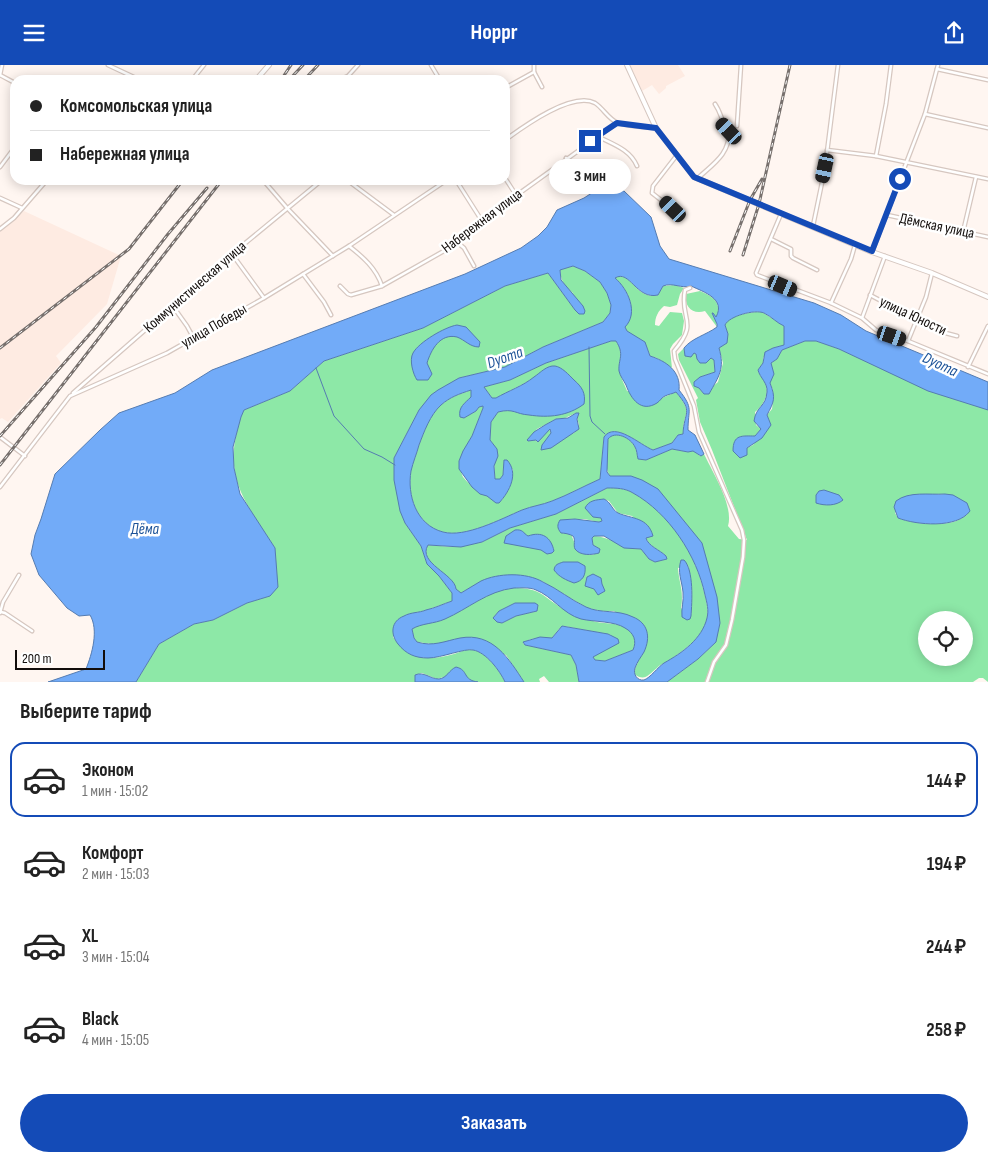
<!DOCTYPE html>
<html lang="ru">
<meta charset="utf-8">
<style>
:root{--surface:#fff;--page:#f2f2f2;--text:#222;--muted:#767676;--line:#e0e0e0;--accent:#144bb7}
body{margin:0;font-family:"Sofia Sans Condensed",sans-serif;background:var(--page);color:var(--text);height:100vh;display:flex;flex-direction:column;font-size:19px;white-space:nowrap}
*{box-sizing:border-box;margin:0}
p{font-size:16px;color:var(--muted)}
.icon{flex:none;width:28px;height:28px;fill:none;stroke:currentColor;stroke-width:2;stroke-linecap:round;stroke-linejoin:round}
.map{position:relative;height:617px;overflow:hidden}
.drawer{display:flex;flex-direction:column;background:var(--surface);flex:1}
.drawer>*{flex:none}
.banner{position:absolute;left:10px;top:10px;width:500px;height:110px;border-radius:15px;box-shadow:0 2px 12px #0003;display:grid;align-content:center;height:110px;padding:0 20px;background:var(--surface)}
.buttons{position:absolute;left:918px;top:546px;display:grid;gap:10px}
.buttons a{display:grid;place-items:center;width:55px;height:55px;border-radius:50%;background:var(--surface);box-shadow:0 2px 12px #0003;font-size:25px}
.scale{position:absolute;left:15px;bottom:12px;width:90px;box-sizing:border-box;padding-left:5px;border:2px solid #120d0b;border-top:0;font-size:14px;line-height:18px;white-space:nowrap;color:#120d0b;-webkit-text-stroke:4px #fff;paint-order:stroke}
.end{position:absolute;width:22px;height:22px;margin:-11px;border:6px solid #144bb7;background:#fff;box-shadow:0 0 0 2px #fff}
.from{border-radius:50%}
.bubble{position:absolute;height:35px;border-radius:18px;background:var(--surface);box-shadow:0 2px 12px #0003;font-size:16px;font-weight:700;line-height:35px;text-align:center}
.car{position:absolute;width:15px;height:30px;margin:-15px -8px;border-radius:6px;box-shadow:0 0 4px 1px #0007;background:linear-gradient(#222 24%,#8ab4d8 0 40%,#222 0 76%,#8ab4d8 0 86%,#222 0)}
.banner b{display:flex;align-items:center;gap:18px;height:48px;font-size:19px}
.banner b+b{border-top:1px solid var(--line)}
.banner i{width:12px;height:12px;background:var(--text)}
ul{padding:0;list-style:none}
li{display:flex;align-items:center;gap:15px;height:75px;margin:0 10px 8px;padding:0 10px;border:2px solid transparent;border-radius:15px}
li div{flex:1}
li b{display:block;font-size:19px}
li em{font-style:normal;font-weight:700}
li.active{border-color:var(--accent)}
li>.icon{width:45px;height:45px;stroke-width:1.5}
h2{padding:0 20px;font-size:22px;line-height:60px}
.primary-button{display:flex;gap:10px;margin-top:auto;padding:10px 20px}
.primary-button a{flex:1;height:58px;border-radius:30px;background:var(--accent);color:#fff;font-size:20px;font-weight:700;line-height:58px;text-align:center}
header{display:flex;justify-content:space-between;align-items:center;height:65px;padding:0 20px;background:var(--accent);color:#fff;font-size:22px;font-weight:700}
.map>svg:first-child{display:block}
.built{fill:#feebe2}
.green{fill:#8de8a7;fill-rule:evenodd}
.water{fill:#72abf8;stroke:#557cb1;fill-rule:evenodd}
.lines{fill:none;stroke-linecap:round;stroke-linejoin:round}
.stream{stroke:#557cb1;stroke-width:1}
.street-casing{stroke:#d6c7c0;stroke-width:5}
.secondary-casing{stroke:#d6c7c0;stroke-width:6}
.street{stroke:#fff;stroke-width:2.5}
.secondary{stroke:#fff;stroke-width:4}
.rail-casing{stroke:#77706d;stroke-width:3}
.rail{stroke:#fff;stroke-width:1;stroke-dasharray:4;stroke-linecap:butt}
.route{stroke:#144bb7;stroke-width:6}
.labels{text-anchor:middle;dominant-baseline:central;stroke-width:5;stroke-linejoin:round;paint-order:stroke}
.street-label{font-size:15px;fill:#120d0b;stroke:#fff}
.water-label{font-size:16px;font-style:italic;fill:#1d5398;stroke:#fff}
</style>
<header><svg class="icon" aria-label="menu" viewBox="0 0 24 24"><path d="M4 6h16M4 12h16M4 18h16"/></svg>Hoppr<svg class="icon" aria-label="share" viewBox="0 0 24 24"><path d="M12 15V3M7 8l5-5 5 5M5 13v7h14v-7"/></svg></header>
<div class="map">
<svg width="988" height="617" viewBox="0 0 988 617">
<rect width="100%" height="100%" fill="#fff6f1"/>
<!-- built -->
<g class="built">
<path d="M630,0H678L685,11L666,21V23L659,29L652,20L642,26Z"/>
<path d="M24,146L121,191L107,239L56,291L61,298L8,357L2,353L0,354V165Z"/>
</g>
<!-- green -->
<g class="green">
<path d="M573,201L585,206L600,217L607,228L611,240L610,248L603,257L543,282L505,302L459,313L419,345L394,393L405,458L421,481L427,499L439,511L452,528V536L424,546L415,548L393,572C410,596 428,596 454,589C460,587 467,583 473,585C486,587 500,606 505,617H472L468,614L447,611L437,614L422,608L415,610V617H136L159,579L194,559L213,555L247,538L269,531L275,483C250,444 224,416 237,367C239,359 240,352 244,345L290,326L324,296L423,263L505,221L548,208L575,245L573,228C564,221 561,216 560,205Z"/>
<path d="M617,211C634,210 636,235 658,230L663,221L675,220L684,223L680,229L677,240L670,242L664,241C658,246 655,252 655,260L659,261L670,247L682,248L684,256L682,270L673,279L670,284L672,303L657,293L650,291C644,267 633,277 624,262C627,256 631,248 631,242C631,232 622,219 615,213Z"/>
<path d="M700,226C712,231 722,237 717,252L715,251L717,262L705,246C693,250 684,242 686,229Z"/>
<path d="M755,247H762L784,261V280L773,283L763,293V298L758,305C759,310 762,311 764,315C771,328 764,339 755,347L756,360L761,364L755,371H743L747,388V383L753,380L770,358L767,350L772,344L773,336V325L770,318L771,298L777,294L782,285L805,276H816L839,284L882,303L988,345V617L983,613H979L973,617H667L698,594L716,577L702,478L631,411H610C605,405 604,379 609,373C616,364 632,375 635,382C637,386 637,390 638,394L646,395L672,384L688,387L693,385L700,391L704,389C713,408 734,441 728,461L739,474L747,475L712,385L700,357L696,335L698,333L679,295L678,289L684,283V287L694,288L709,294L712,293L714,295L715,307L700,312L699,323L704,329L718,317L723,298L719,283L728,269C727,266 725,263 725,260C725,251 748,248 755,247ZM945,429L967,450C963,452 958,456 953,457C937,461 914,459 898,453L895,448L909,430ZM926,555H964V592H926Z"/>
<path d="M611,276H616C625,290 618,295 620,307C621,314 625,320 627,326L662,333L676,327C694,350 683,345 683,369L678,370L672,378L653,385C640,380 615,356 604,372L600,414C584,421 568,430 552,436C542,440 532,441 522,445C501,454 465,473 443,467C416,460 407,430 411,405C413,397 417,388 419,380C424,366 430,350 441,340C450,332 460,329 471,325V332L462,341L464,353L476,346L479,342L483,341V343L472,371L459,396C460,401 461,408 463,412C473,425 487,431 502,435L509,424L513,404L503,403V410L500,414H495L493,379L490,375L491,357L498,347L508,345L539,351L563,305L554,301L525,318L496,333H492L484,322L510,315L546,298ZM576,348L579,360L574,368L566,371L551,383L548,374L551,368L549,364L538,377L535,375L529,376L537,364L556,354L565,353Z"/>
<path d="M607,423C616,423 625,423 633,428C670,448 697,491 705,531C708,542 709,551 705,561C698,575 683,586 670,595C666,598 660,599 657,603C648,610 645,617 634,609L635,604L647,575L614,546H601L587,543L542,516H482L461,528C454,524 450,516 444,510C437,502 420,493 428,480L452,482L482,477L510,463L556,449ZM604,434L609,436L618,448L632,451L650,471L646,472C648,481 660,485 666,491L667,494L655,497L649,494L641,484C624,484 611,472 594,471L592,473L593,480L600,484L593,490L580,488C573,477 570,466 567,454H584L599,457L602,456L601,453ZM688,500L692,527L691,551L681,543C684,525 679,519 678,503Z"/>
<path d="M512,523C543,523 541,531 565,545C572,550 582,552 590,555C602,560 617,556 628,564C635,570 637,577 633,585L605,596L595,595L593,592L599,588L611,570L564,561L559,564L552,573C542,574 532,571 523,578L525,580L571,590L576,600L579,617H549L544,611L539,614L540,617H524L506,590L459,574L442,579H432L417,577L414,573L412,564L416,561L454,549L494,527ZM515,538H527L537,546L516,551L502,558L493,553L499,546Z"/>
</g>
<!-- water -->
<g class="water">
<path d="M601,122L624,126L651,152L660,181L669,194L814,238L841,250L866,266L988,317V345L928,326L839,284L816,276H805L782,285L777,294L771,298L774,309L770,318C776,333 774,337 767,350L771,360L762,373L747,383V390L740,393L733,386C733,369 742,371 755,371L761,364L754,356C756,341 766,342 767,327C768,318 760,313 758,305L763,298L765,287L773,283L784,280V261C777,258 772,252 764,248C755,244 729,251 725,260L728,269L727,278L719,283C725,304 719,311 709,329H704L699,323L694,321V317L700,312L715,307L714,295L711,293L706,298H700L697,294L696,289L694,288L691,292L685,291L684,283C692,273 706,270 717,262V259L712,248H713L716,252C726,234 704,227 691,221C681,224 673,217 663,221L658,230C636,235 630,204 615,213C628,224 639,248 625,262L627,266L645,277L650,291C666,296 681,306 679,325C694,344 688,344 688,365L695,370L704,389L701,391L693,386L688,387L672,384L646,395L638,394C637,390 637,385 635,382C631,373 615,365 608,374L607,407L610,411H631L642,415L658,424L702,478L717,532L720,558L716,577L698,594L667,617H579L576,600L571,590L525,580L523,577L540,572L552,573L562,561L608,569L618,574L619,578L593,592L595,595L605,596L633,585C637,576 634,568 625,563C615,556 594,557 581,554C563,549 552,531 536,525C530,522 520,523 514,523C487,526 468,544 445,554C434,559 422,558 412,564L414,573L417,577C433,582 445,576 460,573C493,567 509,594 524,617H505C500,606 486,587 473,585C465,583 441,593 428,593C415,593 406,589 398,579C390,569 391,556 404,551C411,547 419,548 426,545C435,543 443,539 452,536V528L439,511L427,499L421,481L405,458L400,446L394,415V393L419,345L431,330L438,325L459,313L505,302L543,282L603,257L610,248L611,240L607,228L600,217L585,206L573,201L560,205L561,215L583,241L585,246L584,249H579L575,245L548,208L505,221L423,263L324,296L290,326L244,345L241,352L233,382L234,403L240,429L275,483L278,522L270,531L247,538L213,555L194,559L159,579L136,617H48L86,604C92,589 99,565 90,550L79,551L67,543L39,510L31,489L35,470L41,454L55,409L100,365L119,348L175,328L212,305L465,209L521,183L538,171L547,162L557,145L584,133ZM611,276H616C625,290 618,294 619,306C620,311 624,316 626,320C631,334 641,348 657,338C660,336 662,332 665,331C669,329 672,329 676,327C694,348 684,346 683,369L678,370L672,378L653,385C640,380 615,356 604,372L600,414C584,421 568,430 552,436C542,440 532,441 522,445C501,454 465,473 443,467C416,460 407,430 411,406C413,397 417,388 419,380C424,367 430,350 441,340C450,332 459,329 471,325V332C465,338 458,342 460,352L464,353L476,346L479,342L483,341V343L472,371L463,386L459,396V404L472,422L480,429L487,431L496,438H499C510,426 519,408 507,395H504L503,410L500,414H495L494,401L498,391L497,384L490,375L491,357L498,347C514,343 515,349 529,350C549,353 568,351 584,339C586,328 582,322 574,315C569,310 562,302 555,301C547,300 540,308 534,312C523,321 508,326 496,333H492L484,322L510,315L546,298ZM607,423C616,423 625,423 633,428C669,448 697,491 705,530C707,538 709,545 707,553C702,574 682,588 664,598C658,602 650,613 644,615C637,616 633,609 635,603C637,597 641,592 644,587C651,572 648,558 633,552C617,544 601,549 586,542C571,535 558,524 543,517C526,507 498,508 481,516C474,520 468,524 461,528L456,524C455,509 417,498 428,480L461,482L482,477L510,463L556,449Z"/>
<path d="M457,260L466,262L480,277L479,282C470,282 465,275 457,272C440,268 431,285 427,298L432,309L428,315H417C413,309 409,295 413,288C419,277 445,262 457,260Z"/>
<path d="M576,348H579L577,354L579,364L551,383L541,385L542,380L551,368L550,364L538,377L536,375L528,376L527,375L534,367L545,360L556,354L568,353Z"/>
<path d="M824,425L839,430L843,435C836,441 825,441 816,438V430L819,426Z"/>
<path d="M945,429L953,430L967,438L970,446C957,464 916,460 898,453L894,442L896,436C909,426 929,430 945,429Z"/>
<path d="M604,434C611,437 612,445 618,448C632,454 648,452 653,471L646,473C648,481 660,485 666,491L667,494L655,497L649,494L641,484L624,483L604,471H594L592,473L593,480L600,484L599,488C592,490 580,491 575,484C573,480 576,475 573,471C570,469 564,468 561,468C557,463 557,460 560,455L575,454L599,457L602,456L601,453L593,452L585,443C589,435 596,435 604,434Z"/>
<path d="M515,465C523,464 523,468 528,471C542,466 551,472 554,486L552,488L547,489L541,485L504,478L506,471Z"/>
<path d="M681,495H684C694,505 692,537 691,551L690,554L687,555L682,552C681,544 684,536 683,527C682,516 677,507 681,495Z"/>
<path d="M563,497H578L585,501C586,510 583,516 574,518C566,515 559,512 554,505C555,499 558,499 563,497Z"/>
<path d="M593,509L601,513L602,519L605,526L598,530L594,524L585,521L587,512Z"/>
<path d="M515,538H535L538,540L537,546L516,551L502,558L497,557L493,553L499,546Z"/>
<path d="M456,602C469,605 462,615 478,617H415V610C424,606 430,614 439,614C447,613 449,605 456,602Z"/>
</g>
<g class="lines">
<!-- stream -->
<g class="stream">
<path d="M589,282L590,351L592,357L605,369"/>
<path d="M316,303L334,351L364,384L382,392L395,400"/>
</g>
<defs>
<g id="street">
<path d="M108,0L140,15"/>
<path d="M431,0L440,15"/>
<path d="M534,0V7L542,22"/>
<path d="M937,4L988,15"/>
<path d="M0,10L15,18"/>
<path d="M0,10L2,0"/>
<path d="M192,15L204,0"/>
<path d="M320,15H330"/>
<path d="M338,15L348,11L358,0"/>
<path d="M505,23L534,7"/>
<path d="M925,49L988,63"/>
<path d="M737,61L741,0"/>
<path d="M597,71C612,79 630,84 637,101"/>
<path d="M505,75C523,62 572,26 595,38C603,43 609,55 618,58C629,62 644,62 656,63"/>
<path d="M827,85L876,91L988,114"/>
<path d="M876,91L886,39L891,0"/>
<path d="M566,93L589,109"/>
<path d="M0,102L15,82"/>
<path d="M505,113L516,130"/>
<path d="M698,113C713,99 730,89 729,66C721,57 722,49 715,39"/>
<path d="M263,115L288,144L333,191"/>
<path d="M347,115L394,150"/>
<path d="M456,115L482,156"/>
<path d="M0,133L22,143"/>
<path d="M675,146L652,128L653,121L677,90"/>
<path d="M781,149L756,208L757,210L831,238L862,253L876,265L908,276L988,309"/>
<path d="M887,150L988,172"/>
<path d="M813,161L825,103L838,0"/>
<path d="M0,164L14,153L47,115"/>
<path d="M963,167L976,112"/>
<path d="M771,174L791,184V191L793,193L817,205"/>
<path d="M458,178L464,183L474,201"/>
<path d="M349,181C363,192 376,203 382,221"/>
<path d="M872,187L925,49L938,0"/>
<path d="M232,189L264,233"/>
<path d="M303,209L324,237L331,250"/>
<path d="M340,221L348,229L351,230L382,221L458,178L485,153L617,58"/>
<path d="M690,223L685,225C679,255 700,256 674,286L675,294L694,341L699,367L742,465L744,475L743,492L732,555L726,580L714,597L707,617"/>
<path d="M870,230L938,266L957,271"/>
<path d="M831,238L851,194L855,180"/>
<path d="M172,240L187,261L193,272"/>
<path d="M862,253L885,191"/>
<path d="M908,276L926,232L932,208"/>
<path d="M968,302L988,261"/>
<path d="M73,328L232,189L322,115"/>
<path d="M0,372L25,391"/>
<path d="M0,422L70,331L167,288L264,233L349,181L447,115"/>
<path d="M1,547L5,548L32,566"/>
<path d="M0,548L3,537L19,510"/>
</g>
<g id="secondary">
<path d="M627,0L656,63L694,112L872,187L932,208L988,232"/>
<path d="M256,15L269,0"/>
</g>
</defs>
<!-- street casing -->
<use href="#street" class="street-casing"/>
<!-- secondary casing -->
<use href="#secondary" class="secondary-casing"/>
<!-- street -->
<use href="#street" class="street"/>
<!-- secondary -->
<use href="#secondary" class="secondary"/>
<defs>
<g id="rail">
<path d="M281,15L291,0"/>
<path d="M289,15L303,0"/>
<path d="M304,15L318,0"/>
<path d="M730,186L750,135L762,114"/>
<path d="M743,190L759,139L790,0"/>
<path d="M0,283L129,184L183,115"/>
<path d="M0,371L96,262L168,169L207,123"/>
<path d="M0,400L222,115"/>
</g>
</defs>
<!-- rail casing -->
<use href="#rail" class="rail-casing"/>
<!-- rail -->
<use href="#rail" class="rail"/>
</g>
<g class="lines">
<!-- route -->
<path class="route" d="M590,76L617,58L656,63L694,112L872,186L900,114"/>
</g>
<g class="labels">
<!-- street labels -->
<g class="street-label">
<text transform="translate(482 156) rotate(-37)">Набережная улица</text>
<text transform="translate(937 161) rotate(12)">Дёмская улица</text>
<text transform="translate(195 222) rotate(-41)">Коммунистическая улица</text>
<text transform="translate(913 251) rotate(25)">улица Юности</text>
<text transform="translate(214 261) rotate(-30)">улица Победы</text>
</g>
<!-- water labels -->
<g class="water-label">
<text transform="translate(505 293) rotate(-20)">Dyoma</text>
<text transform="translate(940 300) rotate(25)">Dyoma</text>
<text x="145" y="464">Дёма</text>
</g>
</g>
</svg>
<div class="buttons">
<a><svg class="icon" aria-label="locate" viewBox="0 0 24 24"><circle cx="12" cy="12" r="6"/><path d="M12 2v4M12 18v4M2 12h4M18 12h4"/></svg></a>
</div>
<div class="scale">200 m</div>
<i class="end from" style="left:900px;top:114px"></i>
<i class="end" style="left:590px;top:76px"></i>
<div class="bubble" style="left:549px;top:94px;width:82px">3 мин</div>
<i class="car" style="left:729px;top:66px;rotate:317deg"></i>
<i class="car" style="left:825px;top:103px;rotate:192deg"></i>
<i class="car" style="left:673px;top:144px;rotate:314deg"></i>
<i class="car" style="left:783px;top:221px;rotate:113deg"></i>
<i class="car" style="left:892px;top:271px;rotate:109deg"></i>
<div class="banner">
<b><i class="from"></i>Комсомольская улица</b>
<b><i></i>Набережная улица</b>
</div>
</div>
<section class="drawer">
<h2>Выберите тариф</h2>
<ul>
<li class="active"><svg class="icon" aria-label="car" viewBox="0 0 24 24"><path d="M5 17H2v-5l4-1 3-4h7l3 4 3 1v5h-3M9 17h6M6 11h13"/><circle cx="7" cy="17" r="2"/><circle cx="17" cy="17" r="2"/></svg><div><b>Эконом</b><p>1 мин · 15:02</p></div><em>144 ₽</em></li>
<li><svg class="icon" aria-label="car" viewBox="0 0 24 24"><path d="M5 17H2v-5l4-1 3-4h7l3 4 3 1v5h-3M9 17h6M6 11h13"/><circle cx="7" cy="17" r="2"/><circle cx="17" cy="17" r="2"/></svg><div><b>Комфорт</b><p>2 мин · 15:03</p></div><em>194 ₽</em></li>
<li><svg class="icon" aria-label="car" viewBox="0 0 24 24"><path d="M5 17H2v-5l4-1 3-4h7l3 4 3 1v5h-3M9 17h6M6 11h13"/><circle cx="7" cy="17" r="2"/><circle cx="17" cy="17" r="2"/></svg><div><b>XL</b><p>3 мин · 15:04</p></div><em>244 ₽</em></li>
<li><svg class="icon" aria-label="car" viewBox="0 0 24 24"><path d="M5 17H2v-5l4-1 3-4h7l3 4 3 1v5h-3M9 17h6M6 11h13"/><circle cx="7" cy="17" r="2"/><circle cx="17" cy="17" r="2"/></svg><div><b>Black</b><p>4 мин · 15:05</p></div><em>258 ₽</em></li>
</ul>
<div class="primary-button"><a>Заказать</a></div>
</section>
